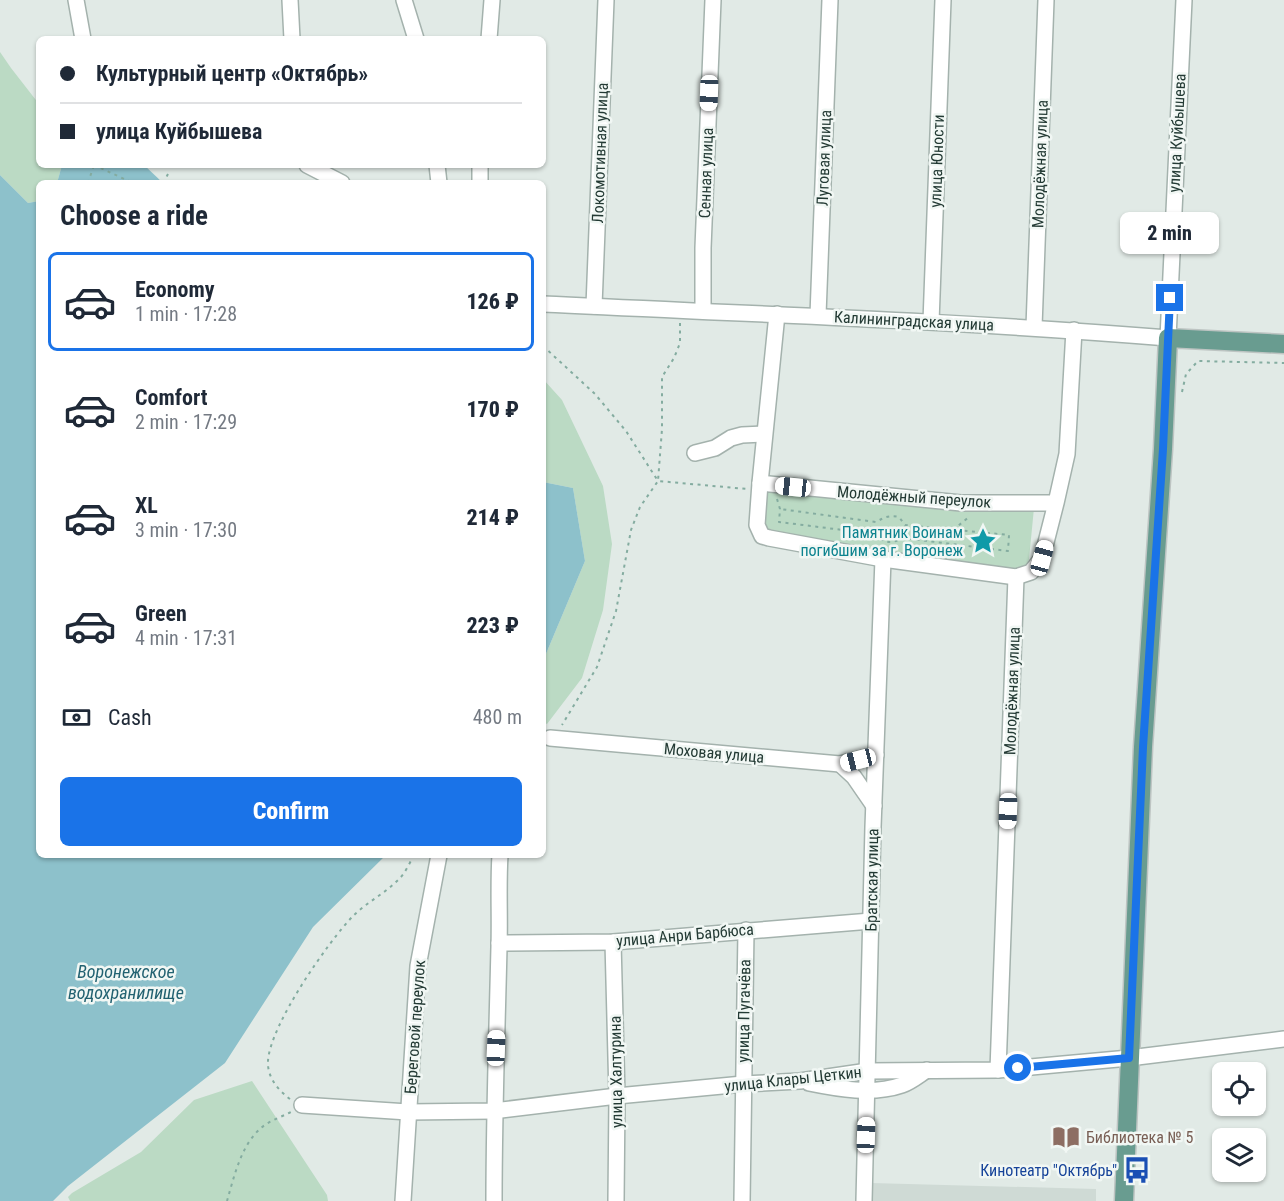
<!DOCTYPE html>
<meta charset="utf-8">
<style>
:root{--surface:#fff;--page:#f2f2f3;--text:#1f2937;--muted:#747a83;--line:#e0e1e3;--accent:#1a73e8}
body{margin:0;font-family:"Roboto Condensed",sans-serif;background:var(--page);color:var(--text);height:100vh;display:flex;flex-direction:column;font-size:22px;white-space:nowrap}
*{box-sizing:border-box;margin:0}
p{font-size:20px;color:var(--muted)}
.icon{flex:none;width:33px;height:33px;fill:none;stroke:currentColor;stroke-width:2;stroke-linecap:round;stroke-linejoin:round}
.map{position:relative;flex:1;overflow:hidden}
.details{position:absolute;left:36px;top:180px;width:510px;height:678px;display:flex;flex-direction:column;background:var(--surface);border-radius:9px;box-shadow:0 2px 4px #0004}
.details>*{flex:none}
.hud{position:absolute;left:36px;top:36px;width:510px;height:132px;border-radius:9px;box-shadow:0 2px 4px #0004;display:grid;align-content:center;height:132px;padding:0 24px;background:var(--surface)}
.controls{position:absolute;left:1212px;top:1062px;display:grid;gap:12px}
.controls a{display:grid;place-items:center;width:54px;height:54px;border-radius:9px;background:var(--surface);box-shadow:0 2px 4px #0004;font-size:30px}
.end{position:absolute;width:27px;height:27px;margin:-14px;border:8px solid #1a73e8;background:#fff;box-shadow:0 0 0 3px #fff}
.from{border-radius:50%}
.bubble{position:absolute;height:42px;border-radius:9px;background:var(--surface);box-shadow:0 2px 4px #0004;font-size:20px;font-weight:800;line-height:42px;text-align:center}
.car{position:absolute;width:18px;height:36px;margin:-18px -9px;border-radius:8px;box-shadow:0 0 4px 2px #0007;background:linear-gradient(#fff 24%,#345 0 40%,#fff 0 76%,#345 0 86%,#fff 0)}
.hud b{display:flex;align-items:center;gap:21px;height:57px;font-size:22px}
.hud b+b{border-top:2px solid var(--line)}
.hud i{width:15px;height:15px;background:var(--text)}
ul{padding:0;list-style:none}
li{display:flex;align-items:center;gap:18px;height:99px;margin:0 12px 9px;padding:0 12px;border:3px solid transparent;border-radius:9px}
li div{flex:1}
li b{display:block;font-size:22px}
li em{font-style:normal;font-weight:800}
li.active{border-color:var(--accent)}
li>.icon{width:54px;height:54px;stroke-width:1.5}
h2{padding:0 24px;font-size:27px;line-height:72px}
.pay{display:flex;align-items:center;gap:15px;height:66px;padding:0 24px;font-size:22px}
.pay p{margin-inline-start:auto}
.action{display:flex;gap:12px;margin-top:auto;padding:12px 24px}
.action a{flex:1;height:69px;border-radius:9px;background:var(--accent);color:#fff;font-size:24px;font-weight:800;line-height:69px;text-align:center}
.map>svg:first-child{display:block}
.built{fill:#cfdad5}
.green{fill:#bbdac4}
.water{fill:#8dc1cb}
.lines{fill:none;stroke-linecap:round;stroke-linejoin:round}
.minor-casing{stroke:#a4b2ad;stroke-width:18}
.major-casing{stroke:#bdc4c2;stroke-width:21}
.path{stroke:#84aca0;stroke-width:2;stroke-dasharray:3 4.5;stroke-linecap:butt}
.minor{stroke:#fff;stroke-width:15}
.major{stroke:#699c90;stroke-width:18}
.route{stroke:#1a73e8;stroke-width:8}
.labels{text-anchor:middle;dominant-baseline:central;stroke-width:5;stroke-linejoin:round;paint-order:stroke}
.street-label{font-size:16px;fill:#233a34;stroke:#f1f7f4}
.culture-label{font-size:16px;fill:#0d838f;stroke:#f1f7f4;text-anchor:end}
.education-label{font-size:16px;fill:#785e54;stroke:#f1f7f4;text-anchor:start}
.transit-label{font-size:16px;fill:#164399;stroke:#f1f7f4;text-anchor:end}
.water-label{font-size:18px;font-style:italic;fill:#226271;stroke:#f1f7f4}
</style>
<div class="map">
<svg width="1284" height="1201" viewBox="0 0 1284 1201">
<rect width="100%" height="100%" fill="#e1eae6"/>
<!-- built -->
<path class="built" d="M871,1183L1096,1189V1201H870Z"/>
<!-- green -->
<g class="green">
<path d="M0,52L11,68L39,104V165H62L57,183H39V201L28,203L0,175Z"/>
<path d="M543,379L562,400L603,486L612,544L603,610L582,678L547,724L543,722V661L585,561L573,488L543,482Z"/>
<path d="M771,491L957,511L986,508H1034L1029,559L1027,566L1023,569C936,572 849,548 764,530L766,492Z"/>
<path d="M252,1081L327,1195L328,1201H70L68,1197L72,1193L141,1152L194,1100Z"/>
</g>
<!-- water -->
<g class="water">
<path d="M62,165H144L163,183H57Z"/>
<path d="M0,175L28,203L39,201V855H386L313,927L225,1063L68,1186L53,1201H0Z"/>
<path d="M543,482L573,488L585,561L543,661Z"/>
</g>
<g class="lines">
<defs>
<g id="minor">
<path d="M76,0L83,39"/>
<path d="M290,0L292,39"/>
<path d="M404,0L416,39"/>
<path d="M489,39L492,0"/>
<path d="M307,165L342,183"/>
<path d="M437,165L439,183"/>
<path d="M480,183V165"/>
<path d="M543,304C751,314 960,321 1168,338L1184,0"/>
<path d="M594,306L606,0"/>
<path d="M703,311V248L713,0"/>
<path d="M818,315L830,0"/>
<path d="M931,322L943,0"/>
<path d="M1034,327L1046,0"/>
<path d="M695,453L715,448L731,438L742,435L764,434"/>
<path d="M760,483L777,314"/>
<path d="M1056,503H961L760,483L757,525L762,536L769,538L883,559L1016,577L1031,572L1042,558L1056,503L1067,454L1074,330"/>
<path d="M550,738L840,764L876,755"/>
<path d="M840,764L854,777L874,806"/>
<path d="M613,942L617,1096L616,1201"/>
<path d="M499,943L613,942L871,921"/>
<path d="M998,1070L1016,577"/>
<path d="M809,1083C838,1089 873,1095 902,1085C911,1082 919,1075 927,1070"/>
<path d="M302,1105L408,1112L493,1111L617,1096L743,1084L800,1081L868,1071L998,1070L1129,1058L1284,1039"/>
<path d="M403,1201L418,966L439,855"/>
<path d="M494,1201C494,1116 497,1032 499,947C500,916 498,886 500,855"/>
<path d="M742,1201L746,930"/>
<path d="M864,1201L873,827L883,559"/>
</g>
<path id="major" d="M1124,1201L1143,747L1163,449L1168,338L1284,344"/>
</defs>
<!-- minor casing -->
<use href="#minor" class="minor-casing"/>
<!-- major casing -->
<use href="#major" class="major-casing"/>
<!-- path -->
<g class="path">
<path d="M94,165L133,183"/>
<path d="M88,183L94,165"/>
<path d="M163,183L168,174"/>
<path d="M680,323V343L674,358L662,377V429L658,481L747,489"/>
<path d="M543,346L595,394L626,431L658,481L640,507L631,530L616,611L597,667L562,725"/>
<path d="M1182,392L1186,374L1198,361L1284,363"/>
<path d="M777,499L780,509L779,522L875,534C885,544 891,544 903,538L1008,551L1009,535L905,525L899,517C889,515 885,517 876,522L780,509"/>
<path d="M953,530L969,517"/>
<path d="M955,544L964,556"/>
<path d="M290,1099C278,1090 267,1077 268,1061C270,1025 328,942 353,916C367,902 386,893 400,878C406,872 410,862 414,855"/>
<path d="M227,1201C234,1177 241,1145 261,1128C269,1121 281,1117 291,1112"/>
</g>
<!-- minor -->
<use href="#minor" class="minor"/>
<!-- major -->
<use href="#major" class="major"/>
</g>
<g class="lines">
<!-- route -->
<path class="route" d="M1018,1068L1129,1058L1143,747L1163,449L1170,298"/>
</g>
<!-- icons -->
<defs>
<symbol id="sight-bare" viewBox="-9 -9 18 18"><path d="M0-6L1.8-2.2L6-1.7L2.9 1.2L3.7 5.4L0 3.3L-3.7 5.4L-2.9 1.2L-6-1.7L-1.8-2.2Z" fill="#0f9aa8" stroke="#f1f7f4" stroke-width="2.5" paint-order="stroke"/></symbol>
<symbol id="library-bare" viewBox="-9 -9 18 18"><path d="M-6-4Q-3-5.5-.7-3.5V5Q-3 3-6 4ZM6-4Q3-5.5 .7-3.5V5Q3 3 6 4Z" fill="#8d6e63" stroke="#f1f7f4" stroke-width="2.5" paint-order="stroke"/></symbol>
<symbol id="bus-bare" viewBox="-9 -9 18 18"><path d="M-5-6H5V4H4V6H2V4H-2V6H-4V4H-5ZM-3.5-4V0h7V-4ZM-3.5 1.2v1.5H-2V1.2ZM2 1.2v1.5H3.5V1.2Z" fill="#1a4fb4" stroke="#f1f7f4" stroke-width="2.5" paint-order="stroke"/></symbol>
</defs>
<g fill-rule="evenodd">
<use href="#sight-bare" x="964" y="522" width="38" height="38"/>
<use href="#library-bare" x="1047" y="1118" width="38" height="38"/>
<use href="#bus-bare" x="1118" y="1151" width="38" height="38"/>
</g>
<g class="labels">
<!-- street labels -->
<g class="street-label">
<text transform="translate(1177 133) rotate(-87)">улица Куйбышева</text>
<text transform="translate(600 153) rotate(-88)">Локомотивная улица</text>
<text transform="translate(824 158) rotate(-88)">Луговая улица</text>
<text transform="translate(937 161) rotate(-88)">улица Юности</text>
<text transform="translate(1040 164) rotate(-88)">Молодёжная улица</text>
<text transform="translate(706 173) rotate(-88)">Сенная улица</text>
<text transform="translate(914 321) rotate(3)">Калининградская улица</text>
<text transform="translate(914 497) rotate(4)">Молодёжный переулок</text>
<text transform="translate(1012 691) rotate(-88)">Молодёжная улица</text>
<text transform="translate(714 753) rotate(5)">Моховая улица</text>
<text transform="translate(872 880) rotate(-89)">Братская улица</text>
<text transform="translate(685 935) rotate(-5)">улица Анри Барбюса</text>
<text transform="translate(744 1011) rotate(-89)">улица Пугачёва</text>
<text transform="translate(415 1027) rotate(-86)">Береговой переулок</text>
<text transform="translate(616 1072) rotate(-91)">улица Халтурина</text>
<text transform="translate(793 1079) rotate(-6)">улица Клары Цеткин</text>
</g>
<!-- culture labels -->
<g class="culture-label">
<text x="963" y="532">Памятник Воинам<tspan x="963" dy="18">погибшим за г. Воронеж</tspan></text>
</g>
<!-- education labels -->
<g class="education-label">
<text x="1086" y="1137">Библиотека № 5</text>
</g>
<!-- transit labels -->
<g class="transit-label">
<text x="1117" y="1170">Кинотеатр "Октябрь"</text>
</g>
<!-- water labels -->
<g class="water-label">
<text x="126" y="971">Воронежское<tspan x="126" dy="21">водохранилище</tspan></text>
</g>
</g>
</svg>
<div class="controls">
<a><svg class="icon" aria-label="locate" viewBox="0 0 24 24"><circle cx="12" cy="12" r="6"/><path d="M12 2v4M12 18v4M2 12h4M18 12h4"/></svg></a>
<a><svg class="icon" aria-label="layers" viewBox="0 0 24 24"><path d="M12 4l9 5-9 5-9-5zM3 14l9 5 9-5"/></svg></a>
</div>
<i class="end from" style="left:1018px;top:1068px"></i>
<i class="end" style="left:1170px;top:298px"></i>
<div class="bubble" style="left:1120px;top:212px;width:99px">2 min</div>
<i class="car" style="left:709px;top:93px;rotate:182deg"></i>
<i class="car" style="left:793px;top:487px;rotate:276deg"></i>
<i class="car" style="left:1042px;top:558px;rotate:15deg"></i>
<i class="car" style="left:858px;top:760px;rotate:256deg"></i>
<i class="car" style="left:1008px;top:811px;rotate:182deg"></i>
<i class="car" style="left:496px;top:1048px;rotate:2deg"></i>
<i class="car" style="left:866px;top:1135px;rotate:2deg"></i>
<div class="hud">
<b><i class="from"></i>Культурный центр «Октябрь»</b>
<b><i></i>улица Куйбышева</b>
</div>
<section class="details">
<h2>Choose a ride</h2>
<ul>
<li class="active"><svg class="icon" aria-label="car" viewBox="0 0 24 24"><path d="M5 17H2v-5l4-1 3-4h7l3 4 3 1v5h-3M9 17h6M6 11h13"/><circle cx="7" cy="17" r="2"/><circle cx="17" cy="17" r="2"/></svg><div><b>Economy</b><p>1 min · 17:28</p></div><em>126 ₽</em></li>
<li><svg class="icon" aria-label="car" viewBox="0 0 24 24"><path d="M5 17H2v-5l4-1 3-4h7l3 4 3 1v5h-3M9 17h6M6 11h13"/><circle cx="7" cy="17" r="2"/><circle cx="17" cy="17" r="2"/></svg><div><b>Comfort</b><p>2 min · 17:29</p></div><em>170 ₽</em></li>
<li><svg class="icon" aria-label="car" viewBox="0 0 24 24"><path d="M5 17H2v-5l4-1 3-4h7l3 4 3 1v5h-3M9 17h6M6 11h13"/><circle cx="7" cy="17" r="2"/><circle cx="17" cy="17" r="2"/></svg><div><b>XL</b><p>3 min · 17:30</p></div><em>214 ₽</em></li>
<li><svg class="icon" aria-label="car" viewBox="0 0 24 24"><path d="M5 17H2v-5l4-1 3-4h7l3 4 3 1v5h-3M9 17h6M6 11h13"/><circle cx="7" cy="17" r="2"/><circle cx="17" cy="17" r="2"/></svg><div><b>Green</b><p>4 min · 17:31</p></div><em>223 ₽</em></li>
</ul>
<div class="pay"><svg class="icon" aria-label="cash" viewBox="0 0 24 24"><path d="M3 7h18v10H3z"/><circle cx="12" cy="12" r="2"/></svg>Cash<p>480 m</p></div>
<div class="action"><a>Confirm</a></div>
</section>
</div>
